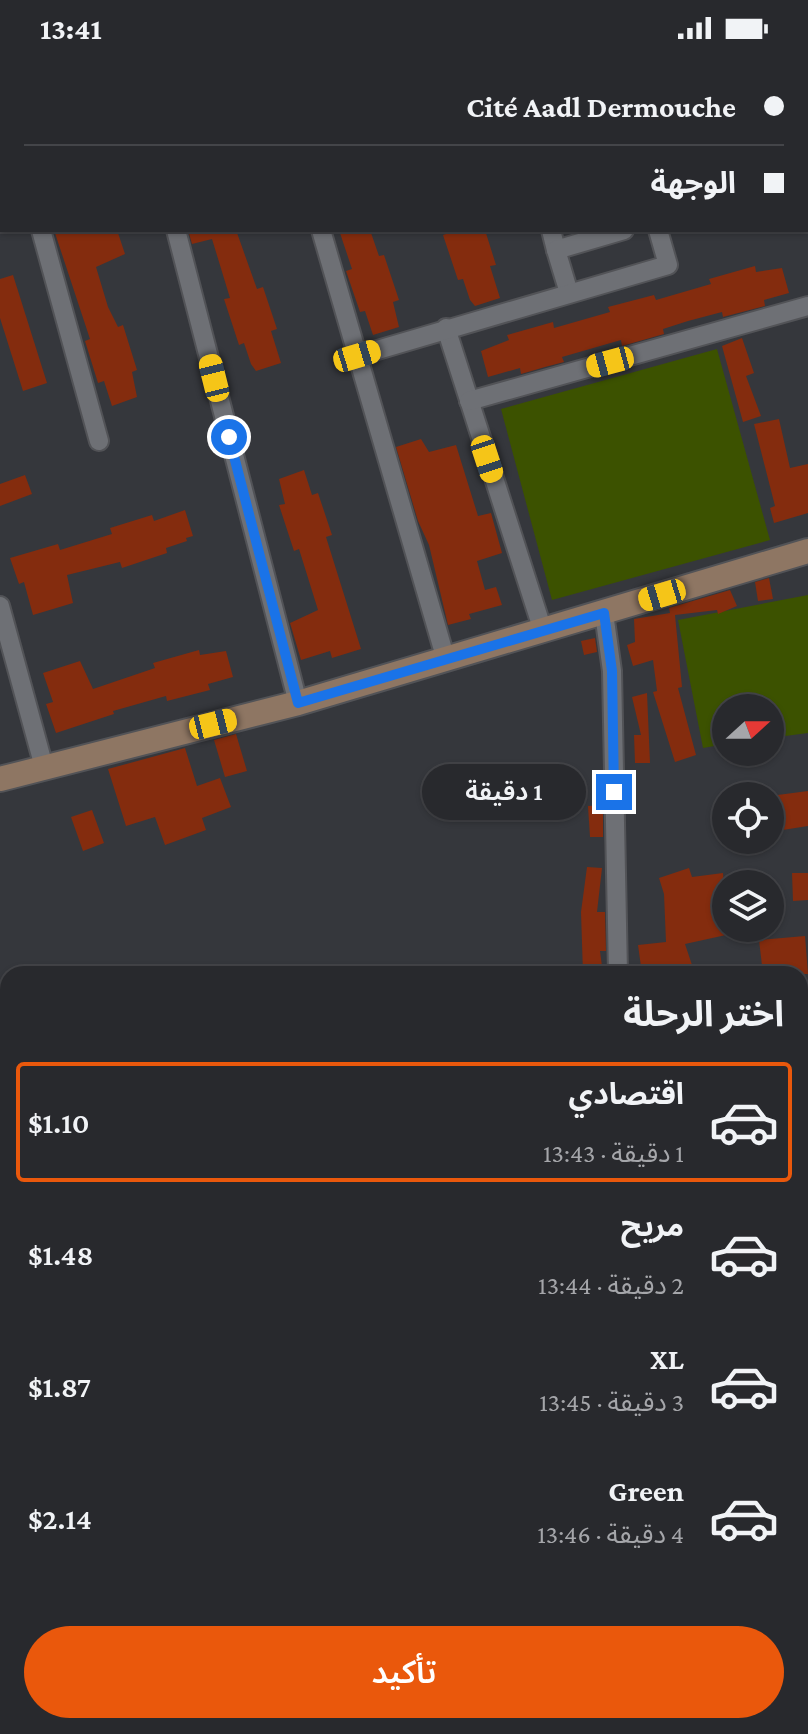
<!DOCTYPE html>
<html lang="ar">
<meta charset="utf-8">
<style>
:root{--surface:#28292d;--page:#303135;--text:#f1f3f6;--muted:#a5a6aa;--line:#444549;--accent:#ea580c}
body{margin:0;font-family:"Crimson Pro","Noto Sans Arabic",serif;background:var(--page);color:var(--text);direction:rtl;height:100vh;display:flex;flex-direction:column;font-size:30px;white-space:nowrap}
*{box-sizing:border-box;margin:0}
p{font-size:26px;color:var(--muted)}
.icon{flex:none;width:44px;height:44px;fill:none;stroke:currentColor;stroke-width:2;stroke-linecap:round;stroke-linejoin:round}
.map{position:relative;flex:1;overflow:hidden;direction:ltr}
.sheet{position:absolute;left:0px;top:910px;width:808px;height:768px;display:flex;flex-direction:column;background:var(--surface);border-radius:24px 24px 0 0;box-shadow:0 2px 6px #0004,0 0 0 2px var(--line);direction:rtl}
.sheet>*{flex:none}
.top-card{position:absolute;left:0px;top:0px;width:808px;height:176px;box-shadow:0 2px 6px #0004,0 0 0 2px var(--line);direction:rtl;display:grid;align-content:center;height:176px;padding:0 24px;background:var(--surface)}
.needle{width:52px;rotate:69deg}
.buttons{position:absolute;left:712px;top:638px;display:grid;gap:16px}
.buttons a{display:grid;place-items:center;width:72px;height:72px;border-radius:50%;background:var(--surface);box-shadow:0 2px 6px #0004,0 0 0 2px var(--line);font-size:40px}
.end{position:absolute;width:36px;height:36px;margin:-18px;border:10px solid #1a73e8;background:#fff;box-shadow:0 0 0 4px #fff}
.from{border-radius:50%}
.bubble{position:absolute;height:56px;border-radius:28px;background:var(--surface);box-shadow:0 2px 6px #0004,0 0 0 2px var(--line);font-size:26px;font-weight:600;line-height:56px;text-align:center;direction:rtl}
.car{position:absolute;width:24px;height:48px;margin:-24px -12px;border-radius:10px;box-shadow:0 0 6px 2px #0007;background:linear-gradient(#f5c518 24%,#345 0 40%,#f5c518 0 76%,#345 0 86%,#f5c518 0)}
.top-card b{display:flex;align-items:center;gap:28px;height:76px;font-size:30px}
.top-card b+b{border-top:2px solid var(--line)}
.top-card i{width:20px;height:20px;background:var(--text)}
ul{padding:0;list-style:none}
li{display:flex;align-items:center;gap:24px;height:120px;margin:0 16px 12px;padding:0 8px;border:4px solid transparent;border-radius:8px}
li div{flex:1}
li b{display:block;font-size:30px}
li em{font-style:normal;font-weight:600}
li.current{border-color:var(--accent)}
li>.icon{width:72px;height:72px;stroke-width:1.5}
h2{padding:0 24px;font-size:36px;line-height:96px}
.action{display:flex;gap:16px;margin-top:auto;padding:16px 24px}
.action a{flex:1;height:92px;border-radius:48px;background:var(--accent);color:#fff;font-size:32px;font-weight:600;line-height:92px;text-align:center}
.status{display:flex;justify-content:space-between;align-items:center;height:56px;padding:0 40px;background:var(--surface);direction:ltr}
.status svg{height:22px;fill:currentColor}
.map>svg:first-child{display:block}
.green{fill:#3c5200}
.building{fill:#842c0e}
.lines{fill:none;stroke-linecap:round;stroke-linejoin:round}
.street-casing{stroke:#525357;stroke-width:22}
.secondary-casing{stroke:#525357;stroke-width:28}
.street{stroke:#6e7075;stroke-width:18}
.secondary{stroke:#8e7663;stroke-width:24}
.route{stroke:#1a73e8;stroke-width:10}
</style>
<div class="status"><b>13:41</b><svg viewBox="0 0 49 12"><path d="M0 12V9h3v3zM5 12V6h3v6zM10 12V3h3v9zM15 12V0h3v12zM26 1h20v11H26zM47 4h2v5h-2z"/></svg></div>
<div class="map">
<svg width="808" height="1678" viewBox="0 0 808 1678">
<rect width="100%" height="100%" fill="#35373c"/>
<!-- green -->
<g class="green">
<path d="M717,293L770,484L552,544L501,353Z"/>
<path d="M808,539V677L770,682V652H726V688L703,692L678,564Z"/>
</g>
<!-- building -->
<g class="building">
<path d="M54,174H117L125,198L96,211L108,251L118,271L123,269L137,314L132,316L137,341L112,350L104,325L98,327L85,285L90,283Z"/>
<path d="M188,174H236L257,233L263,231L277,273L271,275L281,307L256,315L251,308L244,287L239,289L224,243L230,242L212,183L192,188Z"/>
<path d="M339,174H370L379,200L384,199L399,244L393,246L399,271L373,279L365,255L360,256L346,215L352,213Z"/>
<path d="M448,174H485L496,209L490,210L500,242L475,250L470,244L463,223L458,224L443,179L449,177Z"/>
<path d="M755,210L756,216L782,212L789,237L764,244L765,250L723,261L722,256L688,265L663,273L664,278L622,290L621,284L562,301L564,306L545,311L521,318L520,312L488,321L481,295L509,284L507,279L553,266L554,272L610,256L608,251L654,239L656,244L711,228L709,223Z"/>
<path d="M13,219L47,327L23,335L0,262V223Z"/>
<path d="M742,282L754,317L746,320L761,360L743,366L722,290Z"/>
<path d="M779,363L790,412L808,408V457L774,467L770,452L775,450L754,368Z"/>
<path d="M421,383L429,396L456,389L478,460L491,457L502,497L477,505L485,534L496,531L502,549L469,558L471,563L448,569L429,489L418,465L396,391Z"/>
<path d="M304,414L312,439L318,437L332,479L326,481L361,593L332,602L330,595L301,604L290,567L318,554L299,493L294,495L279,449L285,448L279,423Z"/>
<path d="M25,419L32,438L0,450V428Z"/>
<path d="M185,454L193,480L186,482L187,485L166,492L167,497L122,512L120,506L67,519L73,547L33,559L24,526L19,528L10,502L58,488L60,494L112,478L110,472L152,459L154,465Z"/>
<path d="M769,522L773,543L758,545L755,526Z"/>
<path d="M730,534L737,550L718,558L717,554L675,559L682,631L678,632L696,699L675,706L653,636L657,635L653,604L633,610L627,589L635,586L634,563L670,557L669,552Z"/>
<path d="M595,582L597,596L584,599L581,585Z"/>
<path d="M199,594L200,599L226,595L233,621L208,628L210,634L167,645L166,640L113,655L114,658L56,677L46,648L53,646L43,617L80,605L93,633L155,612L153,607Z"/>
<path d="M647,637L650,707H635L634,679H641L632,641Z"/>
<path d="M236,678L247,715L225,721L214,684Z"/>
<path d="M185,692L197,730L220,722L231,751L202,762L206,774L165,789L155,761L126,770L108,713Z"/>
<path d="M808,735V770L770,776V740Z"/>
<path d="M603,749V781H590L588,750Z"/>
<path d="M92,754L104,787L83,795L71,761Z"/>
<path d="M587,811L602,812L597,856H605L606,895H600L603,918H583L581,856Z"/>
<path d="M689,812L692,821L723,817L726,857H721L726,879L685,888L695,918H642L638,889L666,886L664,838L659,822Z"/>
<path d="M792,817H808V844L793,845Z"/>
<path d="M805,880L808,918H763L759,884Z"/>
</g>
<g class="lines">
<defs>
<g id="street">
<path d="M131,0V2"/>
<path d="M270,0L271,2"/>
<path d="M506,0L507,2"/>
<path d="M758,0L759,2"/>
<path d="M0,27L2,34"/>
<path d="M806,157L808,163"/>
<path d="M41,174L99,385"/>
<path d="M176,174L298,647"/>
<path d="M321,174L446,604"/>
<path d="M551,174L556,194"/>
<path d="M569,237L556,194L624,174"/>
<path d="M446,272L543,575"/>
<path d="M357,300L668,209L658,174"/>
<path d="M469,345L808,250"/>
<path d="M0,550L44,711"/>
<path d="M604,557L612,615L618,918"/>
<path d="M800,969L808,968"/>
<path d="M800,1052H808"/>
<path d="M800,1179H808"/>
<path d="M800,1253H808"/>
<path d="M800,1327H808"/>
<path d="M800,1522L808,1521"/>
<path d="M800,1603L804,1678"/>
<path d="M624,1670V1678"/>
<path d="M715,1670V1678"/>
</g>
<path id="secondary" d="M0,723L298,647L808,495"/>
</defs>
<!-- street casing -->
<use href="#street" class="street-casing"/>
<!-- secondary casing -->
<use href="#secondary" class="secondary-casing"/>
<!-- street -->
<use href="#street" class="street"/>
<!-- secondary -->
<use href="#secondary" class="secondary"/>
</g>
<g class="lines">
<!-- route -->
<path class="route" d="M229,381L298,647L604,557L612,615L614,736"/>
</g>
</svg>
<div class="buttons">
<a><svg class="needle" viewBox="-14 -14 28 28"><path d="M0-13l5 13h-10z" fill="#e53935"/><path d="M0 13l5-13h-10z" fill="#a5a6aa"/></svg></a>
<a><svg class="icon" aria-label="locate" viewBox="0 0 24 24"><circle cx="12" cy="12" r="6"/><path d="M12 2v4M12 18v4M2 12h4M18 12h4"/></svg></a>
<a><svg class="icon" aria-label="layers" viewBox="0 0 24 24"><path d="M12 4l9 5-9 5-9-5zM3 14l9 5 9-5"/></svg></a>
</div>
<i class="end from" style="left:229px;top:381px"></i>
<i class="end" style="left:614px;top:736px"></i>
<div class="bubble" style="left:422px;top:708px;width:164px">1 دقيقة</div>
<i class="car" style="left:357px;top:300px;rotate:73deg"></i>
<i class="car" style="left:610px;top:306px;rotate:255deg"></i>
<i class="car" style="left:214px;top:322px;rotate:346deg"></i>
<i class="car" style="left:487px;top:403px;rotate:162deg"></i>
<i class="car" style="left:662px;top:539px;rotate:253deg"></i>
<i class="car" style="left:213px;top:668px;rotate:76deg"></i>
<div class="top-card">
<b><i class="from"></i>Cité Aadl Dermouche</b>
<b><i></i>الوجهة</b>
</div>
<section class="sheet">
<h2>اختر الرحلة</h2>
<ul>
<li class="current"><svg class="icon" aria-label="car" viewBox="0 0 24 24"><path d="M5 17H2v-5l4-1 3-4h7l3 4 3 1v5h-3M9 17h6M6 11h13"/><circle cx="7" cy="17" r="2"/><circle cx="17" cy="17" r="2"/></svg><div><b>اقتصادي</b><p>1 دقيقة · 13:43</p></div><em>$1.10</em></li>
<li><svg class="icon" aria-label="car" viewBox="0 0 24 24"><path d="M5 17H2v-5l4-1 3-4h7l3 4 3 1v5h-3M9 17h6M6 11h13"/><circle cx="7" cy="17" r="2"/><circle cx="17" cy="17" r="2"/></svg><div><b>مريح</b><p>2 دقيقة · 13:44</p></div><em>$1.48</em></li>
<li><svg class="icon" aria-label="car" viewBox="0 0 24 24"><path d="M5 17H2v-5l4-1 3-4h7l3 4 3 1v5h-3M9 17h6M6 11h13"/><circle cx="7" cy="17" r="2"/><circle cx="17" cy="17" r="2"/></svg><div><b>XL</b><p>3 دقيقة · 13:45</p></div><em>$1.87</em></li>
<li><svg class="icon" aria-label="car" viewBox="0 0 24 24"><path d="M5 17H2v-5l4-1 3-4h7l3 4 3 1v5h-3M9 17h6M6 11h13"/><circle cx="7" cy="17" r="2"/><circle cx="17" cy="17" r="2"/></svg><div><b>Green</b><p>4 دقيقة · 13:46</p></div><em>$2.14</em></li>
</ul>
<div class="action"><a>تأكيد</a></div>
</section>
</div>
